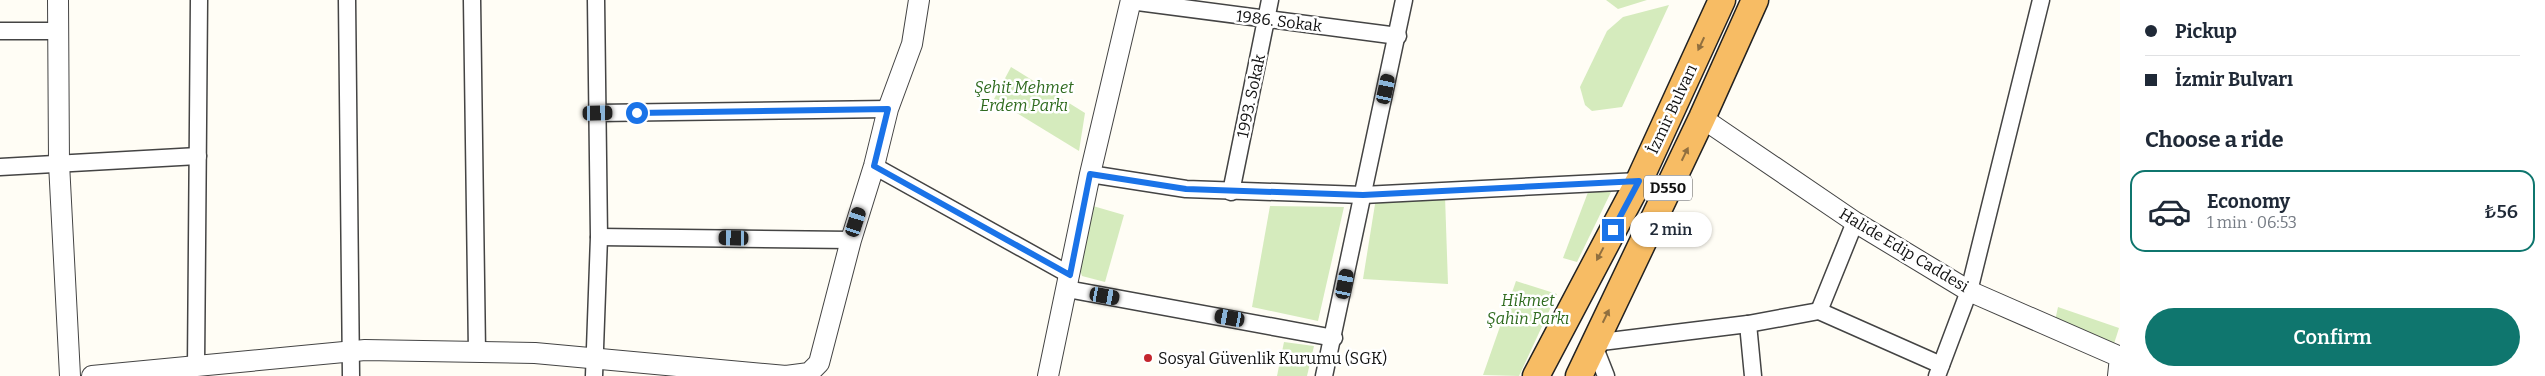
<!DOCTYPE html>
<meta charset="utf-8">
<style>
:root{--surface:#fff;--page:#f6f6f7;--text:#1f2937;--muted:#747a83;--line:#e0e1e3;--accent:#0f766e}
body{margin:0;font-family:Bitter,serif;background:var(--page);color:var(--text);height:100vh;display:flex;flex-direction:column;font-size:19px;white-space:nowrap}
*{box-sizing:border-box;margin:0}
p{font-size:16px;color:var(--muted)}
.icon{flex:none;width:28px;height:28px;fill:none;stroke:currentColor;stroke-width:2;stroke-linecap:round;stroke-linejoin:round}
.map{position:relative;flex:1;overflow:hidden}
.sheet{display:flex;flex-direction:column;background:var(--surface);width:425px}
.sheet>*{flex:none}
.hud{display:grid;align-content:center;height:110px;padding:0 25px;background:var(--surface)}
.end{position:absolute;width:22px;height:22px;margin:-11px;border:6px solid #1a73e8;background:#fff;box-shadow:0 0 0 2px #fff}
.from{border-radius:50%}
.bubble{position:absolute;height:35px;border-radius:18px;background:var(--surface);box-shadow:0 1px 4px #0004;font-size:16px;font-weight:600;line-height:35px;text-align:center}
.car{position:absolute;width:15px;height:30px;margin:-15px -8px;border-radius:6px;box-shadow:0 0 4px 1px #0007;background:linear-gradient(#222 24%,#8ab4d8 0 40%,#222 0 76%,#8ab4d8 0 86%,#222 0)}
.hud b{display:flex;align-items:center;gap:18px;height:48px;font-size:19px}
.hud b+b{border-top:1px solid var(--line)}
.hud i{width:12px;height:12px;background:var(--text)}
ul{padding:0;list-style:none}
li{display:flex;align-items:center;gap:15px;height:82px;margin:0 10px 8px;padding:0 15px;border:2px solid var(--line);border-radius:15px}
li div{flex:1}
li b{display:block;font-size:19px}
li em{font-style:normal;font-weight:600}
li.current{border-color:var(--accent)}
li>.icon{width:45px;height:45px;stroke-width:1.5}
h2{padding:0 25px;font-size:22px;line-height:60px}
.action{display:flex;gap:10px;margin-top:auto;padding:10px 25px}
.action a{flex:1;height:58px;border-radius:30px;background:var(--accent);color:#fff;font-size:20px;font-weight:600;line-height:58px;text-align:center}
main{display:flex;flex:1;min-height:0}
.map>svg:first-child{display:block}
.green{fill:#d5ebbd}
.lines{fill:none;stroke-linecap:round;stroke-linejoin:round}
.minor-casing{stroke:#444;stroke-width:19}
.tertiary-casing{stroke:#444;stroke-width:22}
.trunk-casing{stroke:#222;stroke-width:29}
.minor{stroke:#fff;stroke-width:16}
.tertiary{stroke:#fff;stroke-width:20}
.trunk{stroke:#f7bc64;stroke-width:26}
.oneway{fill:#906f3f}
.route{stroke:#1a73e8;stroke-width:6}
.poi-dot{fill:#c4262e;stroke:#fff;stroke-width:2}
.labels{text-anchor:middle;dominant-baseline:central;stroke-width:5;stroke-linejoin:round;paint-order:stroke}
.shield{fill:#fff;stroke:#585858;stroke-width:1}
.shield-label{font-size:15px;font-weight:bold;fill:#111}
.street-label{font-size:16px;fill:#111;stroke:#fff}
.park-label{font-size:16px;font-style:italic;fill:#2f6b1f;stroke:#fff}
.poi-label{font-size:16px;fill:#111;stroke:#fff;text-anchor:start}
</style>
<main>
<div class="map">
<svg width="2120" height="376" viewBox="0 0 2120 376">
<rect width="100%" height="100%" fill="#fffdf5"/>
<!-- green -->
<g class="green">
<path d="M1606,0H1647L1618,9Z"/>
<path d="M1669,5L1622,107L1592,111L1585,105L1580,87L1607,31L1623,17Z"/>
<path d="M1011,67L1085,113L1079,151L994,99Z"/>
<path d="M1590,187L1611,192L1577,262L1563,258Z"/>
<path d="M1445,196L1448,284L1363,279L1376,198Z"/>
<path d="M1093,206L1124,215L1105,282L1082,276L1079,267Z"/>
<path d="M1270,206L1344,207L1318,321L1252,307Z"/>
<path d="M1516,281L1557,294L1519,376L1483,375Z"/>
<path d="M2058,307L2119,328L2113,347L2055,321Z"/>
<path d="M1284,342L1314,346L1307,376H1277Z"/>
</g>
<g class="lines">
<defs>
<g id="minor">
<path d="M347,0L351,376"/>
<path d="M472,0L477,352"/>
<path d="M1130,1L1398,36"/>
<path d="M0,31H59"/>
<path d="M598,113L888,109"/>
<path d="M874,166L1070,275"/>
<path d="M0,167L198,156"/>
<path d="M1090,174L1186,189L1363,195L1639,181"/>
<path d="M1231,192L1270,0"/>
<path d="M599,237L851,240"/>
<path d="M1067,289L1334,338"/>
<path d="M1819,311L1855,222"/>
<path d="M1748,324L1753,376"/>
<path d="M196,367L199,0"/>
<path d="M594,376L599,237L596,0"/>
<path d="M1324,376L1404,0"/>
<path d="M1606,376L1593,343L1748,324L1819,311L1941,365"/>
<path d="M1937,376L1969,291L2041,0"/>
</g>
<g id="tertiary">
<path d="M58,0L59,163L70,376"/>
<path d="M1702,118L1855,222L1969,291L2120,357L2118,376"/>
<path d="M92,376L365,350L535,353L786,376L809,373L819,363L851,240L874,166L888,109L912,44L919,0"/>
<path d="M1048,376L1090,174L1131,0"/>
</g>
<g id="trunk">
<path d="M1536,376L1639,181L1722,0"/>
<path d="M1579,376L1702,118L1755,0"/>
</g>
</defs>
<!-- minor casing -->
<use href="#minor" class="minor-casing"/>
<!-- tertiary casing -->
<use href="#tertiary" class="tertiary-casing"/>
<!-- trunk casing -->
<use href="#trunk" class="trunk-casing"/>
<!-- minor -->
<use href="#minor" class="minor"/>
<!-- tertiary -->
<use href="#tertiary" class="tertiary"/>
<!-- trunk -->
<use href="#trunk" class="trunk"/>
</g>
<!-- one-way arrows -->
<defs><path id="oneway-solid" d="M-6-.8H1V-3.2L6.5 0L1 3.2V.8H-6Z" transform="scale(1.25)"/></defs>
<g class="oneway">
<use href="#oneway-solid" transform="translate(1701 44) rotate(115)"/>
<use href="#oneway-solid" transform="translate(1685 154) rotate(-64)"/>
<use href="#oneway-solid" transform="translate(1600 254) rotate(118)"/>
<use href="#oneway-solid" transform="translate(1606 316) rotate(-64)"/>
</g>
<g class="lines">
<!-- route -->
<path class="route" d="M637,113L888,109L874,166L1070,275L1090,174L1186,189L1363,195L1639,181L1613,230"/>
</g>
<!-- markers -->
<circle class="poi-dot" cx="1148" cy="358" r="5"/>
<g class="labels">
<!-- shield labels -->
<rect class="shield" x="1644" y="175.5" width="48" height="25" rx="4"/>
<g class="shield-label">
<text x="1668" y="188">D550</text>
</g>
<!-- street labels -->
<g class="street-label">
<text transform="translate(1279 21) rotate(7)">1986. Sokak</text>
<text transform="translate(1251 96) rotate(-78)">1993. Sokak</text>
<text transform="translate(1672 109) rotate(-65)">İzmir Bulvarı</text>
<text transform="translate(1904 250) rotate(31)">Halide Edip Caddesi</text>
</g>
<!-- park labels -->
<g class="park-label">
<text x="1024" y="87">Şehit Mehmet<tspan x="1024" dy="18">Erdem Parkı</tspan></text>
<text x="1528" y="300">Hikmet<tspan x="1528" dy="18">Şahin Parkı</tspan></text>
</g>
<!-- poi labels -->
<g class="poi-label">
<text x="1158" y="358">Sosyal Güvenlik Kurumu (SGK)</text>
</g>
</g>
</svg>
<i class="end from" style="left:637px;top:113px"></i>
<i class="end" style="left:1613px;top:230px"></i>
<div class="bubble" style="left:1630px;top:212px;width:82px">2 min</div>
<i class="car" style="left:1386px;top:89px;rotate:12deg"></i>
<i class="car" style="left:598px;top:113px;rotate:89deg"></i>
<i class="car" style="left:856px;top:222px;rotate:18deg"></i>
<i class="car" style="left:734px;top:238px;rotate:271deg"></i>
<i class="car" style="left:1345px;top:284px;rotate:11deg"></i>
<i class="car" style="left:1105px;top:296px;rotate:100deg"></i>
<i class="car" style="left:1230px;top:318px;rotate:280deg"></i>
</div>
<section class="sheet">
<div class="hud">
<b><i class="from"></i>Pickup</b>
<b><i></i>İzmir Bulvarı</b>
</div>
<h2>Choose a ride</h2>
<ul>
<li class="current"><svg class="icon" aria-label="car" viewBox="0 0 24 24"><path d="M5 17H2v-5l4-1 3-4h7l3 4 3 1v5h-3M9 17h6M6 11h13"/><circle cx="7" cy="17" r="2"/><circle cx="17" cy="17" r="2"/></svg><div><b>Economy</b><p>1 min · 06:53</p></div><em>₺56</em></li>
</ul>
<div class="action"><a>Confirm</a></div>
</section>
</main>
